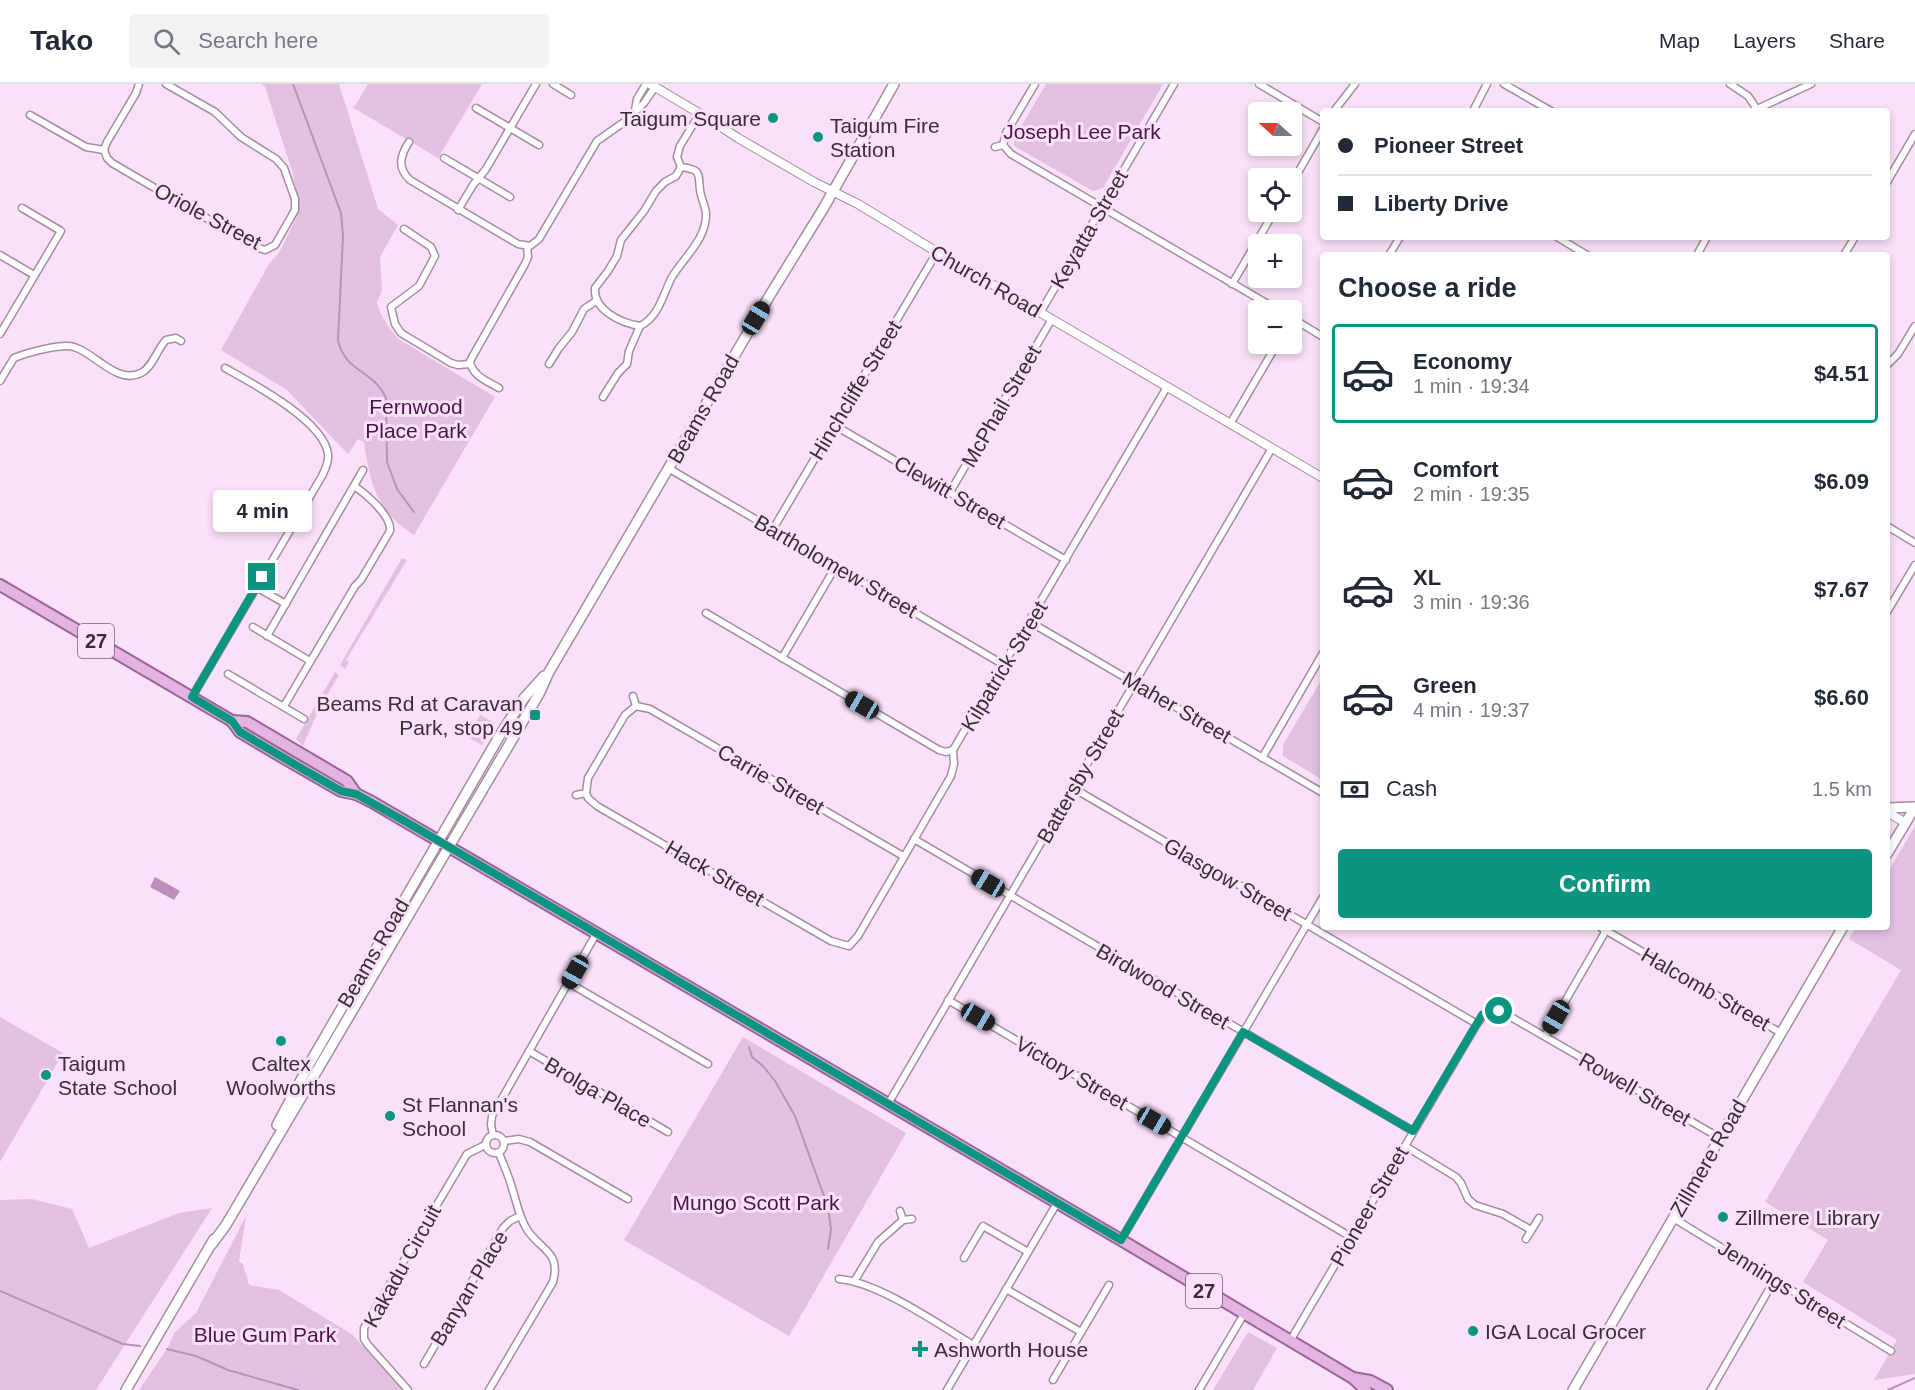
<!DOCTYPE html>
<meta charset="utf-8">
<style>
:root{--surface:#fff;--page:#f2f2f3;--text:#1f2937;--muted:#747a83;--line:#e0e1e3;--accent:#0b9480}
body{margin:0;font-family:Arial,sans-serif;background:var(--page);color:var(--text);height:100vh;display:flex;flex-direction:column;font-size:22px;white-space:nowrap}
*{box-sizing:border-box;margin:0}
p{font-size:20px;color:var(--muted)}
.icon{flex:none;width:33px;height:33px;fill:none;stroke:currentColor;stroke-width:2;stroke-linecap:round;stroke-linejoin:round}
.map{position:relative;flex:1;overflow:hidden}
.drawer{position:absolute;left:1320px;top:168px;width:570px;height:678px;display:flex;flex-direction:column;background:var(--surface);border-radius:6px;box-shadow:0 3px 9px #0003}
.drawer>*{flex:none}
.guide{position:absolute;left:1320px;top:24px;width:570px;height:132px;border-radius:6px;box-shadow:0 3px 9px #0003;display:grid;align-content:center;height:132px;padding:0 18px;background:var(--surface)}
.needle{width:39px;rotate:291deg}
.fabs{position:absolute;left:1248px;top:18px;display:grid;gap:12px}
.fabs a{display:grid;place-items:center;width:54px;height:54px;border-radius:6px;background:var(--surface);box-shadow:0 3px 9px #0003;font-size:30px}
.end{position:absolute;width:27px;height:27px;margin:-14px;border:8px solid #0b9480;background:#fff;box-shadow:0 0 0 3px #fff}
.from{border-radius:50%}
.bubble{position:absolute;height:42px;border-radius:6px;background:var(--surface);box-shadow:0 3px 9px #0003;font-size:20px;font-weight:600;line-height:42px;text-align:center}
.car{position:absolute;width:18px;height:36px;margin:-18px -9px;border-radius:8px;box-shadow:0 0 4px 2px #0007;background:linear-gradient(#222 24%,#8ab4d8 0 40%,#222 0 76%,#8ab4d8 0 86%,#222 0)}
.guide b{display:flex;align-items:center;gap:21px;height:57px;font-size:22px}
.guide b+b{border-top:2px solid var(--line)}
.guide i{width:15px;height:15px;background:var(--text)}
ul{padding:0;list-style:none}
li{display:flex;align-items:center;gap:18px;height:99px;margin:0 12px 9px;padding:0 6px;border:3px solid transparent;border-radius:6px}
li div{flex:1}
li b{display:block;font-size:22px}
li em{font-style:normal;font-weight:600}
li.on{border-color:var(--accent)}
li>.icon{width:54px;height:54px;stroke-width:1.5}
h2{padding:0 18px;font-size:27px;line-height:72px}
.pay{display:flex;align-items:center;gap:15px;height:66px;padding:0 18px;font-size:22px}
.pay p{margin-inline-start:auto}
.primary-button{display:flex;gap:12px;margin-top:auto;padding:12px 18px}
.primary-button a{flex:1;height:69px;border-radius:6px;background:var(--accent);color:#fff;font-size:24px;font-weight:600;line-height:69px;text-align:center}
header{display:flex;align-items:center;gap:36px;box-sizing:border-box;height:84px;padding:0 30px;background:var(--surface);border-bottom:2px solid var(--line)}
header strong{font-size:28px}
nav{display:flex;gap:33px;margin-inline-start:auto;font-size:21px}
.search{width:420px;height:54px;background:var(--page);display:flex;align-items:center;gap:15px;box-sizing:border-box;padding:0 21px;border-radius:6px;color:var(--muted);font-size:22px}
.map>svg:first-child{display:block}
.green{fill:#e2c1e0}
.water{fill:#bc8fba}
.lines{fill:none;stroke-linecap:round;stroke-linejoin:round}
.stream{stroke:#bc8fba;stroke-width:2}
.minor-casing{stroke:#a58ca3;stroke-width:9}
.tertiary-casing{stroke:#a58ca3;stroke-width:10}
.secondary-casing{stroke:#a58ca3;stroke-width:12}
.primary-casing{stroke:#9b6399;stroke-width:14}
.minor{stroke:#fff;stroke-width:6}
.tertiary{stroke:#fff;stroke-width:8}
.secondary{stroke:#fff;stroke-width:9}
.primary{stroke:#e3b3e2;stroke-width:10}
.route{stroke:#0b9480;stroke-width:8}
.poi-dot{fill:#0b9480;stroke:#fae0f8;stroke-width:2}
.labels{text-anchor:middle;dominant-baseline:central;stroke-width:6;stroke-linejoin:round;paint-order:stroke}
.shield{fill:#fae0f8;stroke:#726371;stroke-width:1.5}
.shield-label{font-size:20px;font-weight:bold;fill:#382e37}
.poi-label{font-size:21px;fill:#382e37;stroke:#fae0f8;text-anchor:start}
.park-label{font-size:21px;fill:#4a1349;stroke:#fae0f8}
.street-label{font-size:21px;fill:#382e37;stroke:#fae0f8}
</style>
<header>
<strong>Tako</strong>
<div class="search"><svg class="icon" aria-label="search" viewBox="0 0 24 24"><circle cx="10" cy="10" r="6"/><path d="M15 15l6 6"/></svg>Search here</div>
<nav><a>Map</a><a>Layers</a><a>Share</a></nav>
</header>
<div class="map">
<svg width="1915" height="1306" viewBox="0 0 1915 1306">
<rect width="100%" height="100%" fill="#fae0f8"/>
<!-- green -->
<g class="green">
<path d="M261,0H339L378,125L398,141L380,173L382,207L377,218C378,228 392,250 400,256L495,313L414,451C376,427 370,399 364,358L358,355L348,370L287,306L221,266L269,180L279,169L297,132L299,122L293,90L265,3Z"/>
<path d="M368,0H482L438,74L352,23L355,22Z"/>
<path d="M1046,0H1163L1103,104L1093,107L1014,62V55Z"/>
<path d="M402,474L407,476L346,576L349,578L345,585L340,581Z"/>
<path d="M335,588L339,591L319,625L303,662L296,655Z"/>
<path d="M1323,593V696L1283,672V661Z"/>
<path d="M480,631L495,639L482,661L467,653Z"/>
<path d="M1915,742V1290L1874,1296L1897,1256L1803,1198L1828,1156L1765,1118L1901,886L1849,855L1856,843H1887V790Z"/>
<path d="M0,933L63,969L0,1078Z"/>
<path d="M743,953L906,1049L789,1252L624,1156Z"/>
<path d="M32,1115L72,1125L89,1164L179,1129L212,1124L96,1306H0V1116Z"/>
<path d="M246,1132L239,1177L243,1180L249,1201L279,1206L353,1251L402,1306H139L167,1265L175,1248L196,1229Z"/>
<path d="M1248,1248L1277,1264L1253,1306H1213Z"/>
</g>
<!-- water -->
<path class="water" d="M155,793L180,807L174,816L150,803Z"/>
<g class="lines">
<!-- stream -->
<g class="stream">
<path d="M293,0L341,129L343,152L338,256C345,289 373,285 386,314L387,378L397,405L414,428"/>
<path d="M749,963L752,973L764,983L775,997L795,1032L828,1123L831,1145L828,1165"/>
<path d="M0,1207L123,1260L140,1262"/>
<path d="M167,1265L196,1272L228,1286L298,1306"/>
<path d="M1888,1306L1915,1294"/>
</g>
<defs>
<g id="minor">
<path d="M553,0L571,11"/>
<path d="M1259,0L1323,38"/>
<path d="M1504,0L1551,27"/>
<path d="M1730,0L1748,12L1758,27"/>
<path d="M476,24L539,61"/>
<path d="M1757,25L1811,0"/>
<path d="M635,26L637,15L646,0"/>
<path d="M1334,27L1355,0"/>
<path d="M1473,27L1487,0"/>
<path d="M30,31L86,63L104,66L107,58L136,9L139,0"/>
<path d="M409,58C400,72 397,84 410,96L518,160L530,162L539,155L597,57L627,36L644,19L655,3"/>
<path d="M1003,61L1006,49L1035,0"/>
<path d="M995,63L1003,61L1011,70L1278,226"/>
<path d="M104,66L107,74L112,79L256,163L265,166L275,161L295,126V115L284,84L276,75L241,53L215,28L166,0"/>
<path d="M444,74L510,113"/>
<path d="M681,83L676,92L665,98L656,107L644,127L621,156L617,172L608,187L595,204C593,226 621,239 640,242C659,233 663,210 672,193C684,173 707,155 706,129C705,121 701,114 700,106C698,89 702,86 681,83L677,73L680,62L700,29"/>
<path d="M1887,98L1915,50"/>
<path d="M1292,99L1323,45"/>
<path d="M458,126L473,101L486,85L536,0"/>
<path d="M404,145L431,163L435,172L419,202L391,223L395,240L401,249L451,279L458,281L470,280"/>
<path d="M1557,153L1587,171"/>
<path d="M0,171L34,191"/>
<path d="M1389,171L1400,153"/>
<path d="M1697,171L1707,153"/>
<path d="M1844,171L1855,153"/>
<path d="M1232,200L1274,128"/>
<path d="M1040,229L1174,0"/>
<path d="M1292,234L1323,253"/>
<path d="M0,250L61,147L22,124"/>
<path d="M549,280L559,264L572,248L584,225L596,217"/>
<path d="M1887,281L1898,270L1915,242"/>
<path d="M0,297L14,274C26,269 62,259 74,263C95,269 117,301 141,289C153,283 157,265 166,256L176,254L181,257"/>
<path d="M499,304C487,297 472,292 470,277L525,180L528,173L527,162"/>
<path d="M603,313L618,289L627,280L629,267L640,242"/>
<path d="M1230,340L1277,260"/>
<path d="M834,341L1066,476"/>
<path d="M668,384L1004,581"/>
<path d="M950,408L1052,235"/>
<path d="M1887,442L1915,459"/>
<path d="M773,445L937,168"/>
<path d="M256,503L286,520"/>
<path d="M1887,528L1915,481"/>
<path d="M706,529L939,666L946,668L953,666"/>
<path d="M1030,538L1323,709"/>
<path d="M253,543L310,577"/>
<path d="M267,552L363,386"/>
<path d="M782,574L836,482"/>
<path d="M228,590L304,635"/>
<path d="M192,613L322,392C325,385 329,379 328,370C324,337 252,299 225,284"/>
<path d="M284,622L355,502L361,496L390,447C392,432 366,410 354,402"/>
<path d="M636,622L650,625L903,772"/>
<path d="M1262,674L1323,569"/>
<path d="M1073,704L1477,940"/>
<path d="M586,709L588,714L597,722L831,857L849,862L858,852L951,692L954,680L953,666L1167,303"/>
<path d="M576,711L586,709L588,694L625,631L636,622L633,612"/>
<path d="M914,755L1413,1047"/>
<path d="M1600,843L1781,949"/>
<path d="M569,899L708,980"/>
<path d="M948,916L1351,1153"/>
<path d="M1545,952L1604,850V843"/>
<path d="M529,967L668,1048"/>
<path d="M888,1020L1272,364"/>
<circle cx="495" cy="1060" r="9"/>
<path d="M493,1051L491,1041L492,1032L596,850"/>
<path d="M504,1057L519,1055L530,1058L628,1115"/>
<path d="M1405,1062L1456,1093L1461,1099L1468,1115L1475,1121L1503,1130L1531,1146"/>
<path d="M900,1127L903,1136L912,1135"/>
<path d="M1673,1134L1891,1267"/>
<path d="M1526,1155L1539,1134"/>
<path d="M1121,1156L1323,813"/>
<path d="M964,1174L983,1142L1028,1168"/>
<path d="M839,1195C878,1198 938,1240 973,1261"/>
<path d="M855,1196L878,1158L903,1136"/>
<path d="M1006,1205L1081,1248"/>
<path d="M1290,1257L1477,940L1487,927L1496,926L1504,929L1720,1054"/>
<path d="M424,1280L503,1144L510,1137L520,1132"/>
<path d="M1053,1296L1109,1201"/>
<path d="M408,1306L368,1261L364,1255V1244L467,1070L485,1061"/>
<path d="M489,1306L553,1198C561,1168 542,1167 528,1147C519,1134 517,1119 512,1104C509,1092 503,1080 499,1069"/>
<path d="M947,1306L1057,1119"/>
<path d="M1199,1306L1244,1230"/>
<path d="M1711,1306L1775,1195"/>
</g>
<g id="tertiary">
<path d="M650,0L709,35L738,54L814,98L858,120L937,168L1323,394"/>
<path d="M1887,728L1906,739"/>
</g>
<g id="secondary">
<path d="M1887,724L1915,723"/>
<path d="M1887,770L1915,723"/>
<path d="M277,1041L311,977L500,651L524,614L544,592"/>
<path d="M212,1160L226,1141L539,610L549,588L770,211L823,125L894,0"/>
<path d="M126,1306L214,1155"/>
<path d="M1573,1306L1843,843"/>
</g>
<g id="primary">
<path d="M0,501L232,637L240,648L289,677L341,707L356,710L372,718L1121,1156L1353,1294L1366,1306"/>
<path d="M232,637L247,638L347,697L356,710"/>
<path d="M1353,1294L1370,1297L1387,1306"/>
</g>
</defs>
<!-- minor casing -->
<use href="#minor" class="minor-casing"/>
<!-- tertiary casing -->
<use href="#tertiary" class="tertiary-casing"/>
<!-- secondary casing -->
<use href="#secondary" class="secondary-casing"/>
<!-- primary casing -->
<use href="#primary" class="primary-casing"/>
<!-- minor -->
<use href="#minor" class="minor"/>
<!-- tertiary -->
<use href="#tertiary" class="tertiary"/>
<!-- secondary -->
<use href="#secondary" class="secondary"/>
<!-- primary -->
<use href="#primary" class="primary"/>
</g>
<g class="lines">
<!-- route -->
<path class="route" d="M262,493L192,613L232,637L240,648L306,687L341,707L356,710L408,739L1121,1156L1243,948L1413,1047L1482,931L1490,926L1499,927"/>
</g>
<!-- markers -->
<g class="poi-dot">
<circle cx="773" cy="34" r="6"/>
<circle cx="818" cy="53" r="6"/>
<rect x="529" y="625" width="12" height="12" rx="3"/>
<circle cx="281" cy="957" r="6"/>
<circle cx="46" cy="991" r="6"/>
<circle cx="390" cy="1032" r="6"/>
<circle cx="1723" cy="1133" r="6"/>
<circle cx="1473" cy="1247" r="6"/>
<path d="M917 1256h6v6h6v6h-6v6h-6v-6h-6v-6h6z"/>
</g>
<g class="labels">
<!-- shield labels -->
<g class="shield">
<rect x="78" y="540" width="36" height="34" rx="4.5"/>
<rect x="1186" y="1190" width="36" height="34" rx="4.5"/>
</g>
<g class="shield-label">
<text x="96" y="557">27</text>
<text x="1204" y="1207">27</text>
</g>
<!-- poi labels -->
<g class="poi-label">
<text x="761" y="34" text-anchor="end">Taigum Square</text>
<text x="830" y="41">Taigum Fire<tspan x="830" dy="24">Station</tspan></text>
<text x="523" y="619" text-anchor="end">Beams Rd at Caravan<tspan x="523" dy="24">Park, stop 49</tspan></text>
<text x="58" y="979">Taigum<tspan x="58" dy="24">State School</tspan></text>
<text x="281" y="979" text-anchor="middle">Caltex<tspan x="281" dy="24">Woolworths</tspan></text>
<text x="402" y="1020">St Flannan's<tspan x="402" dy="24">School</tspan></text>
<text x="1735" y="1133">Zillmere Library</text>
<text x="1485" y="1247">IGA Local Grocer</text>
<text x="934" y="1265">Ashworth House</text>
</g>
<!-- park labels -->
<g class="park-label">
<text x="1082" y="47">Joseph Lee Park</text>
<text x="416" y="322">Fernwood<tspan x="416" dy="24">Place Park</tspan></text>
<text x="756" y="1118">Mungo Scott Park</text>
<text x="265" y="1250">Blue Gum Park</text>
</g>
<!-- street labels -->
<g class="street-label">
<text transform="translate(208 132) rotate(28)">Oriole Street</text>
<text transform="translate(1089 145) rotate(-60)">Keyatta Street</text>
<text transform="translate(986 197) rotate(30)">Church Road</text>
<text transform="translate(855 306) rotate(-59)">Hinchcliffe Street</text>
<text transform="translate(1001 322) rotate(-60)">McPhail Street</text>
<text transform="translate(703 325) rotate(-60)">Beams Road</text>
<text transform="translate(950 408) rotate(30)">Clewitt Street</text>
<text transform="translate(836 482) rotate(30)">Bartholomew Street</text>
<text transform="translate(1004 582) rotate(-59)">Kilpatrick Street</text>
<text transform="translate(1177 623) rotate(30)">Maher Street</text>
<text transform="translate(1080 692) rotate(-60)">Battersby Street</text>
<text transform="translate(771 695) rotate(30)">Carrie Street</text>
<text transform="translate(715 789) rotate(30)">Hack Street</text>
<text transform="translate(1228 795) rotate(30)">Glasgow Street</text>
<text transform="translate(373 869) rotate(-60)">Beams Road</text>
<text transform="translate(1163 902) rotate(30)">Birdwood Street</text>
<text transform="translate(1706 905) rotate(30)">Halcomb Street</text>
<text transform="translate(1072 989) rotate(30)">Victory Street</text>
<text transform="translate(1635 1005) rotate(30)">Rowell Street</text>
<text transform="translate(598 1008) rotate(30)">Brolga Place</text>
<text transform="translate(1708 1074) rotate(-60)">Zillmere Road</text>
<text transform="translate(1369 1122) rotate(-60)">Pioneer Street</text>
<text transform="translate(402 1182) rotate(-61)">Kakadu Circuit</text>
<text transform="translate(1782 1200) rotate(32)">Jennings Street</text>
<text transform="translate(469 1204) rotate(-59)">Banyan Place</text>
</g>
</g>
</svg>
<div class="fabs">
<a><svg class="needle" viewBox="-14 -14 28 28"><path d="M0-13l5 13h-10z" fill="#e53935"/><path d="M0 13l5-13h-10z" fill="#747a83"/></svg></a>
<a><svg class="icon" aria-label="locate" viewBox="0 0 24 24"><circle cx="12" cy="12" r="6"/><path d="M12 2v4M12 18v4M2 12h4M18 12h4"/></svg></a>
<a>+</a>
<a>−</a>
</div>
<i class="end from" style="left:1499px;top:927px"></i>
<i class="end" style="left:262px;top:493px"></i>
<div class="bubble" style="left:213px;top:406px;width:99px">4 min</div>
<i class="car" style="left:756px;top:234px;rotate:31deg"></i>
<i class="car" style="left:862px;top:621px;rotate:300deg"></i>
<i class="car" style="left:988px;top:799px;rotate:301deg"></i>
<i class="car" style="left:575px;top:888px;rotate:209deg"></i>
<i class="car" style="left:978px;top:933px;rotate:120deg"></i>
<i class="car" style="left:1556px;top:933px;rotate:210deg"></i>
<i class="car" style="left:1154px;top:1037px;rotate:120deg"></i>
<div class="guide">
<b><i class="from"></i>Pioneer Street</b>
<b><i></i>Liberty Drive</b>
</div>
<section class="drawer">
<h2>Choose a ride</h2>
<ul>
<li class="on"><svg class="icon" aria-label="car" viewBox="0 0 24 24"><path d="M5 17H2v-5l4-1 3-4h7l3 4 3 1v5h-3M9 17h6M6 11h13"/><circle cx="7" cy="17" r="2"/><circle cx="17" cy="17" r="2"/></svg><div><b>Economy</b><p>1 min · 19:34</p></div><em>$4.51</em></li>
<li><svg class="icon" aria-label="car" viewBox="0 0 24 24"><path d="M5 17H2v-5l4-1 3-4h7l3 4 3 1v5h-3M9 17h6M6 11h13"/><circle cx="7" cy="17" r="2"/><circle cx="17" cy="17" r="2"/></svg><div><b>Comfort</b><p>2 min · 19:35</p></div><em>$6.09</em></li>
<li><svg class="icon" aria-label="car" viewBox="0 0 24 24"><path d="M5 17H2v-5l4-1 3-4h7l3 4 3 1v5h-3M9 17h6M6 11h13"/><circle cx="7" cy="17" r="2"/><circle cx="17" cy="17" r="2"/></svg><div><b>XL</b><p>3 min · 19:36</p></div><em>$7.67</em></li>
<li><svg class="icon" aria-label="car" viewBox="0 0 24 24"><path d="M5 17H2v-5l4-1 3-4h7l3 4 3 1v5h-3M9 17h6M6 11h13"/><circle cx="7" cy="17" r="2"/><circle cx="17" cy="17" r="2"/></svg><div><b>Green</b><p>4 min · 19:37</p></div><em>$6.60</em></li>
</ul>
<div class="pay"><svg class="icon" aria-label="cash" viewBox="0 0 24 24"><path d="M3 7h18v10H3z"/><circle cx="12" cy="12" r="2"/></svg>Cash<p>1.5 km</p></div>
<div class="primary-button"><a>Confirm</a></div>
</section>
</div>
